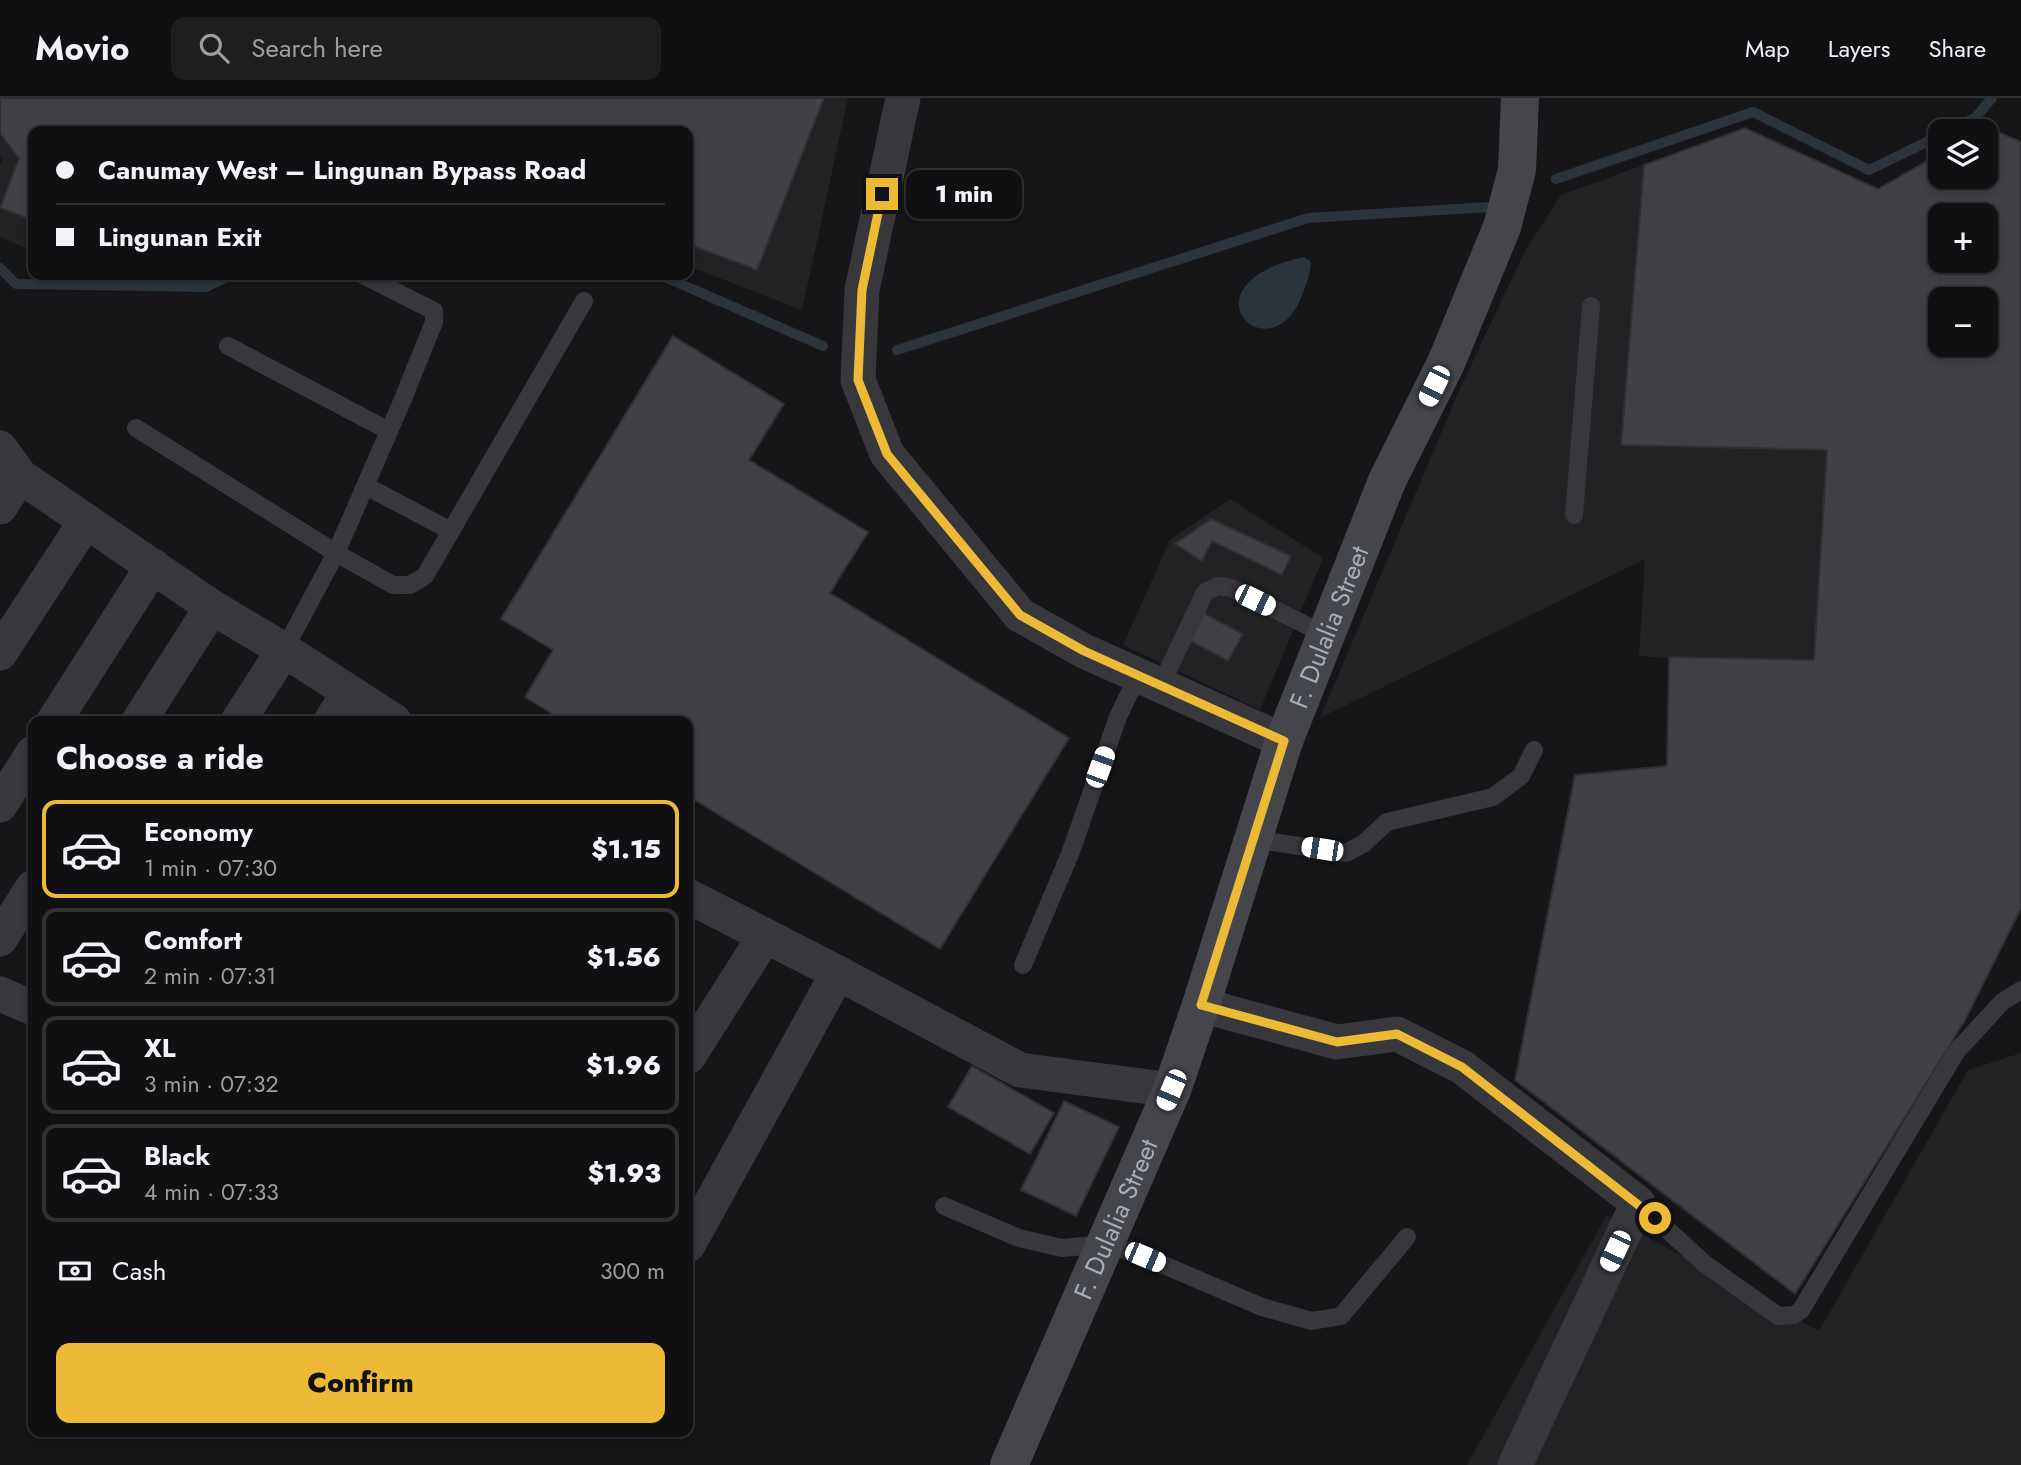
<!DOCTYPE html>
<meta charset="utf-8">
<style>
:root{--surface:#101012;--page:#1e1e20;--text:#f1f3f6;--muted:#9c9d9f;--line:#303032;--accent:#edba38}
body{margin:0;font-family:Jost,sans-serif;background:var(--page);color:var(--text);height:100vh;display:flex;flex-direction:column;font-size:26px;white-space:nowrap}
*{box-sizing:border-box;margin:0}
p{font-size:23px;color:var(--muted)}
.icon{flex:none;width:38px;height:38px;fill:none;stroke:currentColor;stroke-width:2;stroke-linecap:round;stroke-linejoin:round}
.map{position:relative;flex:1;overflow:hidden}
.side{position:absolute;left:28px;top:618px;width:665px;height:721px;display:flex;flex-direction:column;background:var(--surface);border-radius:14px;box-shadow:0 4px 10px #0003,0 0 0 2px var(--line)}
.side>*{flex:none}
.guide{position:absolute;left:28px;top:28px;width:665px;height:154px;border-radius:14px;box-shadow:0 4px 10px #0003,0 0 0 2px var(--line);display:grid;align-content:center;height:154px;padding:0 28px;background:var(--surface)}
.tools{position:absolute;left:1928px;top:21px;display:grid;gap:14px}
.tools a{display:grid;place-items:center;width:70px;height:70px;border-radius:14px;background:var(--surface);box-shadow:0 4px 10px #0003,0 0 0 2px var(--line);font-size:35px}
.end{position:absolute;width:32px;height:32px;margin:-16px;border:9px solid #edba38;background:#111;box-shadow:0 0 0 4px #111}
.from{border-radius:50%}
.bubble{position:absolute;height:49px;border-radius:14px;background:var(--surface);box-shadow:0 4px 10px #0003,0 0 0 2px var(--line);font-size:23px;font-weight:800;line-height:49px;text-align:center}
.car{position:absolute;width:21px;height:42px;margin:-21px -10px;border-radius:9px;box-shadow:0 0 5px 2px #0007;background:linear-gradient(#fff 24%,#345 0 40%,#fff 0 76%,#345 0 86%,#fff 0)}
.guide b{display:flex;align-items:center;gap:24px;height:66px;font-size:26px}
.guide b+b{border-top:2px solid var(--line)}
.guide i{width:18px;height:18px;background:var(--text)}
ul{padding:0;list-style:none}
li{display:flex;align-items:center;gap:21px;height:98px;margin:0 14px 10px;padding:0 14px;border:4px solid var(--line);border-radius:14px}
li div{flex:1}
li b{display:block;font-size:26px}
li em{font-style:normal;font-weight:800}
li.current{border-color:var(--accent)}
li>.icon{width:63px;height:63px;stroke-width:1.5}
h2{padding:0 28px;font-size:32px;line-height:84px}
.pay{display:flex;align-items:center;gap:18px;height:77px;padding:0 28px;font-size:26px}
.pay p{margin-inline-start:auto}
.action{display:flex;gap:14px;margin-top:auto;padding:14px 28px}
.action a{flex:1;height:80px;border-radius:14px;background:var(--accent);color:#111;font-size:28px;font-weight:800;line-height:80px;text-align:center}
header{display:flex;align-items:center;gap:42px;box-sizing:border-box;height:98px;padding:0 35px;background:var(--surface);border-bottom:2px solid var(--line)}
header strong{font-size:33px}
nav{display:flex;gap:38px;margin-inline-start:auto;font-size:24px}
.search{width:490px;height:63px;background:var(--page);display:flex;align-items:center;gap:18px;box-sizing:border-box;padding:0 24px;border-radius:14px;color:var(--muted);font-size:26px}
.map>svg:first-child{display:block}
.built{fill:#222224;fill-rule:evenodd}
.water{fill:#2c343b}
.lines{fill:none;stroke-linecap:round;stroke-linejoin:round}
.stream{stroke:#2c343b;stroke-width:10}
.building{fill:#404144;stroke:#303033;stroke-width:2;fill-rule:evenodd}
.lane{stroke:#37373c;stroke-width:18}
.street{stroke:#37373c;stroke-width:35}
.secondary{stroke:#45464c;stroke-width:38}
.route{stroke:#edba38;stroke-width:9}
.labels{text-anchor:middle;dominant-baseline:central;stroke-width:5;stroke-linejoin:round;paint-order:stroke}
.street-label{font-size:26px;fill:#a8acb7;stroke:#111112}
</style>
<header>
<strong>Movio</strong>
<div class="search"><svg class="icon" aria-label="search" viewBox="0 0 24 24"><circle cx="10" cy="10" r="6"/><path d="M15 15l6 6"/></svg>Search here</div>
<nav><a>Map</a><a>Layers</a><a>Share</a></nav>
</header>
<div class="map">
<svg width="2021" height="1367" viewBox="0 0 2021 1367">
<rect width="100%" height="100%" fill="#161618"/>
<!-- built -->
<g class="built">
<path d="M0,0H848L802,212L688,168V33H33V153L0,139V68L2,62L0,59Z"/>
<path d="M1987,29L2021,44V810L1964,924L1795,1196L1515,982L1575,677L1667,668L1669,560L1639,558L1645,461L1320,620L1462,286L1526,151L1561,97L1745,30L1878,91L1941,79H1986V33H1980ZM1941,117H1986V163H1941ZM1941,201H1986V247H1941Z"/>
<path d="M1230,401L1323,460L1260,612L1123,547L1170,442Z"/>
<path d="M2021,955V1367H1467L1607,1117L1819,1233L1968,972Z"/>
</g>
<!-- water -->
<path class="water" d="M1304,159L1311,164C1310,178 1306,187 1301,200C1268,278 1178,186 1304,159Z"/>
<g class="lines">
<!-- stream -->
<g class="stream">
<path d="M1947,33L1975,20L1992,0"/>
<path d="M1556,81L1753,14L1869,72L1941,37"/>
<path d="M0,170L16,186L206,189L232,177"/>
<path d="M660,177L823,248"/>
<path d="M897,252L1308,120L1490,109"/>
</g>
</g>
<!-- building -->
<g class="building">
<path d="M0,0H824L757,172L688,146V33H33V122L0,110L19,60L0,36Z"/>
<path d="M1987,29L2021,44V810L1964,924L1795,1196L1515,982L1575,677L1667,668L1669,559L1814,562L1827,352L1621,347L1644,67L1745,30L1878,91L1941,55V79H1986V33H1980ZM1941,117H1986V163H1941ZM1941,201H1986V247H1941Z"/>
<path d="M673,238L784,306L749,362L868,434L830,495L1069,640L940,851L688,698V623H564L525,599L553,552L501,521Z"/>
<path d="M1211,421L1291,458L1282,477L1212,443L1202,463L1175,446Z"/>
<path d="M1203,515L1243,536L1228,563L1189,542Z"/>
<path d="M972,968L1054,1015L1030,1056L948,1009Z"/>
<path d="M1064,1003L1119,1029L1076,1118L1021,1092Z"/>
</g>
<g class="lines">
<!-- lane -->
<g class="lane">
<path d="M228,248L389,333"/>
<path d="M136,330L336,455L393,487H410L425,478L584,203"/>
<path d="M366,388L451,433"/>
<path d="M1574,417L1591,208"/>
<path d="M284,552L336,455L403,301L434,224V213L363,177"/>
<path d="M1161,587L1205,494L1218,488L1231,490L1326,537"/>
<path d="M1253,741L1346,755L1363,746L1387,724L1493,699L1521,678L1534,652"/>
<path d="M1023,867L1070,756L1118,619L1138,577"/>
<path d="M1638,1105L1705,1166L1778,1218L1794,1217L1801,1212L1956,954L2002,904L2021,892"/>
<path d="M944,1108L1019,1140L1062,1150L1106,1146L1145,1159L1262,1209L1312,1223L1341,1218L1407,1139"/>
</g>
<!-- street -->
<g class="street">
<path d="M903,0L862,192L858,282L887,356L1020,517L1084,553L1284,643"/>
<path d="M0,350L20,378L212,509L284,552L394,623"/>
<path d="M0,409L20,378"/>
<path d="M0,555L86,423"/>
<path d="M54,623L153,468"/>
<path d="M139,623L212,509"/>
<path d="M238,623L284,552"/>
<path d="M331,623L349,595"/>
<path d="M0,707L33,655"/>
<path d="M688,798L838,875L1020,972L1172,992"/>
<path d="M0,841L33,789"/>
<path d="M0,896L33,910"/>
<path d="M1201,907L1337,944L1397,936L1462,969L1638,1105L1515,1367"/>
<path d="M688,959L765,838"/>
<path d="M688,1147L838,875"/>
</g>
<!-- secondary -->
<path class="secondary" id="s1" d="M1009,1367L1172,992L1201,907L1284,643L1326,537L1387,383L1446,265L1502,129L1517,72L1520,0"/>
</g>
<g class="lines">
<!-- route -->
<path class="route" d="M882,96L862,192L858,282L887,356L1020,517L1084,553L1284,643L1201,907L1337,944L1397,936L1462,969L1655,1120"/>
</g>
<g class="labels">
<!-- street labels -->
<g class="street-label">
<text stroke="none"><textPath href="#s1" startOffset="898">F. Dulalia Street</textPath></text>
<text stroke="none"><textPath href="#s1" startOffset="268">F. Dulalia Street</textPath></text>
</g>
</g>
</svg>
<div class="tools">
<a><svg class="icon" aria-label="layers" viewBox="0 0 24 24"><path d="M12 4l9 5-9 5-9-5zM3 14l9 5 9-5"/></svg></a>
<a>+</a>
<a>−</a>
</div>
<i class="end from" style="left:1655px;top:1120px"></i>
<i class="end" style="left:882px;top:96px"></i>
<div class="bubble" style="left:906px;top:72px;width:116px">1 min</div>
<i class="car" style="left:1434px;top:288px;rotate:206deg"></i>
<i class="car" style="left:1255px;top:502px;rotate:116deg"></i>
<i class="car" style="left:1100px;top:669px;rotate:20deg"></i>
<i class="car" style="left:1322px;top:751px;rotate:279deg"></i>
<i class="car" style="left:1171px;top:992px;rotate:203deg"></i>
<i class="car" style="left:1615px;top:1153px;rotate:205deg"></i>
<i class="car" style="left:1145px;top:1159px;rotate:113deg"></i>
<div class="guide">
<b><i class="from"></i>Canumay West – Lingunan Bypass Road</b>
<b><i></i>Lingunan Exit</b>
</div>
<section class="side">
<h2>Choose a ride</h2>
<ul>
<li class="current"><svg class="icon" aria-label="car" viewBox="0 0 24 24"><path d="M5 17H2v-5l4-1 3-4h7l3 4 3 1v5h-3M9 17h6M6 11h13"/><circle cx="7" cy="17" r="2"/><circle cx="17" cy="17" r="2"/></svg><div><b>Economy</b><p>1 min · 07:30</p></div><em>$1.15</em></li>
<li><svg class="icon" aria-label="car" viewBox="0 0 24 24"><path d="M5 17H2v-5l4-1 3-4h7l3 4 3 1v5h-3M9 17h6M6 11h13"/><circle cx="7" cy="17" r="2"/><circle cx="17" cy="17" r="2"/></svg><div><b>Comfort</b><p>2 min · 07:31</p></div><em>$1.56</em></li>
<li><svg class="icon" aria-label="car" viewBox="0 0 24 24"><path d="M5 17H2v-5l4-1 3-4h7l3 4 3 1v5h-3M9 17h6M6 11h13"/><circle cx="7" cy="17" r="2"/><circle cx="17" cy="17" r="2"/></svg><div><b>XL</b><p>3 min · 07:32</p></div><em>$1.96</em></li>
<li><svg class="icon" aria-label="car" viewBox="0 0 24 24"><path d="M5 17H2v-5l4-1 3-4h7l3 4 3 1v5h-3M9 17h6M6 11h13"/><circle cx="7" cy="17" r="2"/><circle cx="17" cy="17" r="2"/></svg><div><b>Black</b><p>4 min · 07:33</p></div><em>$1.93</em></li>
</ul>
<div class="pay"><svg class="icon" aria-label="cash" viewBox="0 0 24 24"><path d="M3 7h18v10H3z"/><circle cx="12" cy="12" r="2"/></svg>Cash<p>300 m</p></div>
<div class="action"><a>Confirm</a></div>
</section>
</div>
